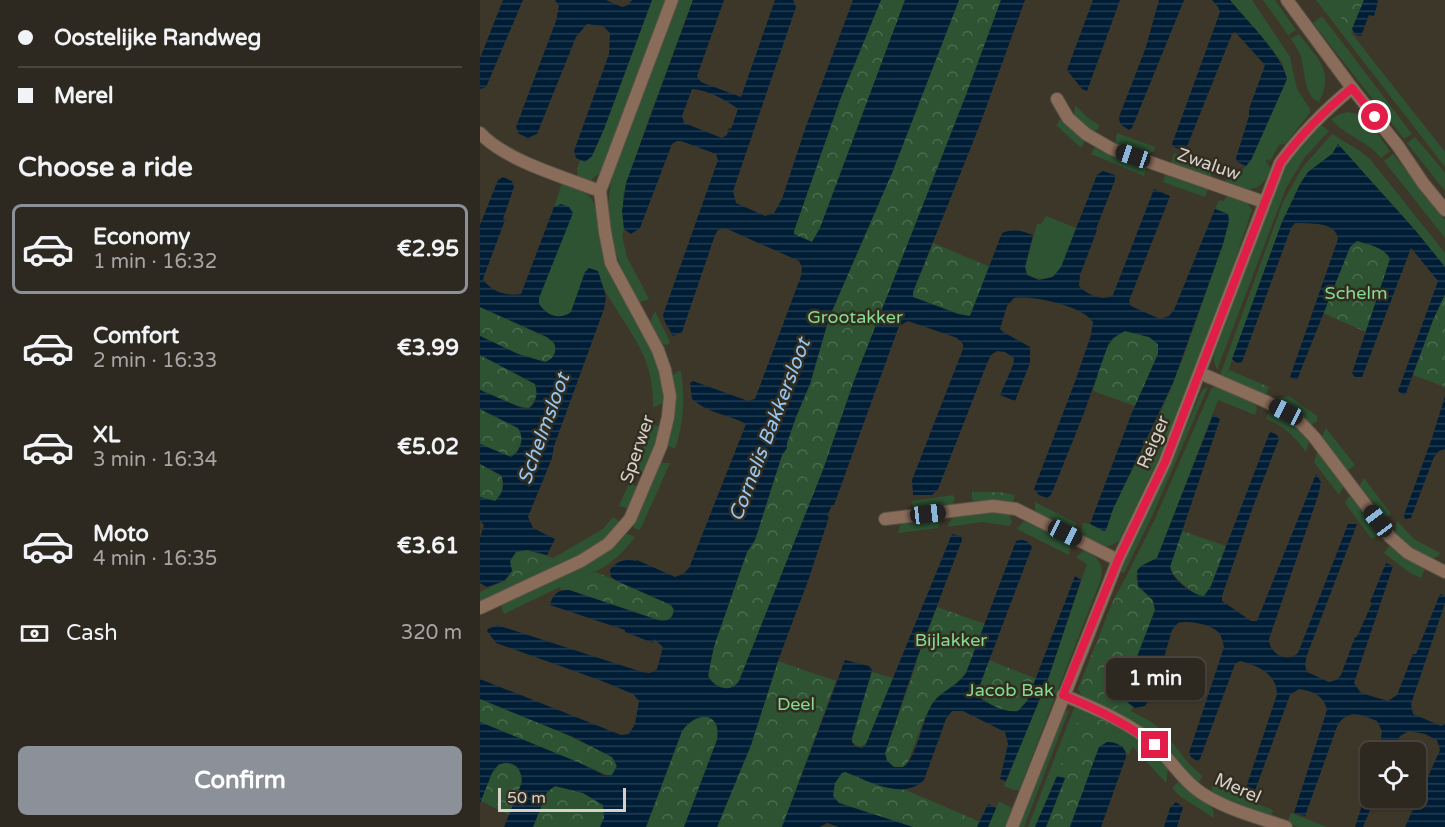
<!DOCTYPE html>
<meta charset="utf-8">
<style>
:root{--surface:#2e2920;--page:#3a352d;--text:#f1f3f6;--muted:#a7a6a5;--line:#49453e;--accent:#8c9099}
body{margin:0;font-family:"Varela Round",sans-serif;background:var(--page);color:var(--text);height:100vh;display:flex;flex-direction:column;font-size:22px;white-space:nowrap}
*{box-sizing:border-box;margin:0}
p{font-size:20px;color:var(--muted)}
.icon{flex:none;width:33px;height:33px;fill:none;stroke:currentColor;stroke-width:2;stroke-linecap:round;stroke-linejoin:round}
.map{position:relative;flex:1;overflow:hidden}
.side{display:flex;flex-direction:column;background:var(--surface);width:480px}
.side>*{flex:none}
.banner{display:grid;align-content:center;height:132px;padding:0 18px;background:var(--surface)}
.controls{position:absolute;left:880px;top:742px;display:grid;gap:12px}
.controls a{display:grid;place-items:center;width:66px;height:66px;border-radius:9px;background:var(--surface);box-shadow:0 2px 4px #0004,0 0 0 2px var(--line);font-size:30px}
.scale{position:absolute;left:18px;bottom:15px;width:128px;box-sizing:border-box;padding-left:6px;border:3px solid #d6d2ca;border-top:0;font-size:16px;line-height:21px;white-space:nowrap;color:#d6d2ca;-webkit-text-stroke:4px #322d21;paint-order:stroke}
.end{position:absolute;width:27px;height:27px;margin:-14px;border:8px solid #e11d48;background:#fff;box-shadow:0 0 0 3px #fff}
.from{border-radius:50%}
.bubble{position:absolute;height:42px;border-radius:9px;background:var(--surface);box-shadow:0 2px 4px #0004,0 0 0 2px var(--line);font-size:20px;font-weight:700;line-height:42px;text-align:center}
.car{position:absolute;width:18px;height:36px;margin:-18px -9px;border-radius:8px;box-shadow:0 0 4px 2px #0007;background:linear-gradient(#222 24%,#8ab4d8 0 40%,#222 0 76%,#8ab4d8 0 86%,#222 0)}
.banner b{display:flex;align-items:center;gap:21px;height:57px;font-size:22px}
.banner b+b{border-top:2px solid var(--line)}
.banner i{width:15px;height:15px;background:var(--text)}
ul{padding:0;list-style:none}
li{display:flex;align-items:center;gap:18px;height:90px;margin:0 12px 9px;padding:0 6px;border:3px solid transparent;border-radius:9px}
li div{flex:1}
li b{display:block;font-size:22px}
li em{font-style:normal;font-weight:700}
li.on{border-color:var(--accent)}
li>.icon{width:54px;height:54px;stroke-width:1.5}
h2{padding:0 18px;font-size:27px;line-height:72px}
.pay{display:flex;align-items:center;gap:15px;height:66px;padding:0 18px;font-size:22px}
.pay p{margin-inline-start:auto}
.cta{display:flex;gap:12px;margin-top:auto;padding:12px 18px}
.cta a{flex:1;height:69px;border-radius:9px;background:var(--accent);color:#fff;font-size:24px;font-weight:700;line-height:69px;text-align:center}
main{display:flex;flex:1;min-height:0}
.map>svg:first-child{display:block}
.grass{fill:#2d5332}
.forest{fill:url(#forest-crowns)}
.water{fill:url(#water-rules);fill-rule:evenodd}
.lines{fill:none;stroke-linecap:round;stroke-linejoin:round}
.minor-casing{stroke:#595347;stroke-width:14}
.tertiary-casing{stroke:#595347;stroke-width:14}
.minor{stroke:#8a6c5a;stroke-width:12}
.tertiary{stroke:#8a6c5a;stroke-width:12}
.route{stroke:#e11d48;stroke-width:8}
.labels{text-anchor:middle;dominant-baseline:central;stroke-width:5;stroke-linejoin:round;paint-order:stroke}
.street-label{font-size:18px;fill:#d6d2ca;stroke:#322d21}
.park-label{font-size:18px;fill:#85db90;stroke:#322d21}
.water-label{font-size:20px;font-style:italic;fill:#97c8f4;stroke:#322d21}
</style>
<main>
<section class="side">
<div class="banner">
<b><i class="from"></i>Oostelijke Randweg</b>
<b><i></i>Merel</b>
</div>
<h2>Choose a ride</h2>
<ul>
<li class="on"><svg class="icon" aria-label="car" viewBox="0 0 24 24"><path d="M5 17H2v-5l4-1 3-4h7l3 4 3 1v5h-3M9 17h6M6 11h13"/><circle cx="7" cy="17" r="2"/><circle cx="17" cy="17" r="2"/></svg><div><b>Economy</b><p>1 min · 16:32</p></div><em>€2.95</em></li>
<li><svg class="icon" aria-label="car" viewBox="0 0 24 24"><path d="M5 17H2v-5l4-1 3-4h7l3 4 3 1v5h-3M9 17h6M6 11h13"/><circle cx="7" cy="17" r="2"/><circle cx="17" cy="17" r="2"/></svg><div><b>Comfort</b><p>2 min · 16:33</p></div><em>€3.99</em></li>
<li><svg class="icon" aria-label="car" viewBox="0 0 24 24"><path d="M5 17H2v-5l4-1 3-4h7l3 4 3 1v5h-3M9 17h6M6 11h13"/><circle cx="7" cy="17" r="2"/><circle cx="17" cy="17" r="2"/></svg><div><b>XL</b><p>3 min · 16:34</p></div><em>€5.02</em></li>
<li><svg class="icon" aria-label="car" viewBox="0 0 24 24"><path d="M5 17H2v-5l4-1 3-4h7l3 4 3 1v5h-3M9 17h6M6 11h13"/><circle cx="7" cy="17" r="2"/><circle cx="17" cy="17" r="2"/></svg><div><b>Moto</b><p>4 min · 16:35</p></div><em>€3.61</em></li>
</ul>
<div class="pay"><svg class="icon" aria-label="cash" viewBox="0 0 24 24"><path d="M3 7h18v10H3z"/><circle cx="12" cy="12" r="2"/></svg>Cash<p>320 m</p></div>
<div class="cta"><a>Confirm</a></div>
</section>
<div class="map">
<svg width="965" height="827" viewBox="0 0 965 827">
<defs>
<pattern id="forest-crowns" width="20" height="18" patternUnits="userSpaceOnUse" patternTransform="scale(1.5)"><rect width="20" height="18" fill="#2d5332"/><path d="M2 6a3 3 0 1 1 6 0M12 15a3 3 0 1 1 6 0" fill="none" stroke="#4b6b4e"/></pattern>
<pattern id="water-rules" width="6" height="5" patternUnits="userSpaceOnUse" patternTransform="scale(1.5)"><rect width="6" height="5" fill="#001d36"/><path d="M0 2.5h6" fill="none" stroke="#243d52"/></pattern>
</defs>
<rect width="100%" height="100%" fill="#3d372a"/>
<!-- grass -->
<g class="grass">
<path d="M172,0H187L122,171L111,180L98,179L97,168L100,160L105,162L112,156L124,129Z"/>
<path d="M197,0H213L169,118L143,195L144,229L142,236L147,257L169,299L158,303C134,254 120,224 134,168Z"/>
<path d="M750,0H772L810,57L817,89L830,109V113L805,144L799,145L790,161L787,159L786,161L791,169C779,195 769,191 745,183L749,173L757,176L771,160L807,79L802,62Z"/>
<path d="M783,0H795L816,30L808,35Z"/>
<path d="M836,0H848L872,34L965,152V167Z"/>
<path d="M842,16L932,134L924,139L833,23Z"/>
<path d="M819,34C837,58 855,71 839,102C824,97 825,70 821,57C819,51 815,45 811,39Z"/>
<path d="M595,105L607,117L619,125L618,129L612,132L594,116Z"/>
<path d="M868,112C888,113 899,137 910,151L901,158C887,140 866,137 851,119L860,114Z"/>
<path d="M581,118L584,119L606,139L601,148L576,125Z"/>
<path d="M840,126H843L849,131L825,157L806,188L737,370L734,361V355C746,322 759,288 771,255C786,213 802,153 840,126Z"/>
<path d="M637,133L675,147L674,151L666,155L635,144Z"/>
<path d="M852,134L880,151L890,159L965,253V267L935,230L858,145L852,154L828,172L802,222L745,380L740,375L803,202L822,168Z"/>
<path d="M935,137L965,173V191L927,143Z"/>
<path d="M616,145L667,166L664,176L611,154Z"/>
<path d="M694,153L734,168L730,178L691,163Z"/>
<path d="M913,154L965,220V238L904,161Z"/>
<path d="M686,172L729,187L725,197L683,182Z"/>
<path d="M82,183C107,193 114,192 118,221L173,351L182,379L184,402L177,406L173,407C174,366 159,344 138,312C131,300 122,289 119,274L105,272L91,312C80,321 66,315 59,304V298L72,264L89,207L81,204L74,207Z"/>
<path d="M747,195L767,202L772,210L747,284L709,385L682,451L640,540C626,551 617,546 602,538L601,531L603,523L610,524L624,531L626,530L633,509L682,409L702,361L743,244L749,221L748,214L735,209L739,200L744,201Z"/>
<path d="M566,216L596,228C587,253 582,291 548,275L545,267L557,224H561Z"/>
<path d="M175,311L190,342L187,345L180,343L169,324Z"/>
<path d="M198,371H201C205,399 204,422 195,449L186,445L191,377Z"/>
<path d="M728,387L674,512L644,573L640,571L694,456L721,392L723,389Z"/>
<path d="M732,387L742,388L774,402L777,408L775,415L738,400L677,558L661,566L656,577L645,579L675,519Z"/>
<path d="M809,396L837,416V421L830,426L795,401L796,399Z"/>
<path d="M790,409L813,422L830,438L826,452C815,437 803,425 786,419Z"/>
<path d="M172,424L181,428L180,433L165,472L160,473L155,471Z"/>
<path d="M846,428L875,465L866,472L841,439Z"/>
<path d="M840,452L865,485L859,495L834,462L837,453Z"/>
<path d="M182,463H190L160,530L154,528L153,522L178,465Z"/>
<path d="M884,478L911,514L902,520L878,488Z"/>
<path d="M150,481L158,488L149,509L139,506Z"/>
<path d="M473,495L475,498L472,505L437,510L433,507L432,501Z"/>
<path d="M873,496L901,533L892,539L865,503L868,497Z"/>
<path d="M555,502L596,523V525L588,531L555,513Z"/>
<path d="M515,512L529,513L532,523L529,526L502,522L467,527L474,515Z"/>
<path d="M133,517L141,523L132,534L117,546L0,603V592L24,581L25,583L75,559L73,558L123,529Z"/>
<path d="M459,518L460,523L458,528L418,533L421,523Z"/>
<path d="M546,519L591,543L589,555L537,529Z"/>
<path d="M917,521L934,539L960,553L959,555L950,561L933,551L914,535Z"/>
<path d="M145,533L155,537C141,556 123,571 101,577L93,591L81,590L80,587L24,614L20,603L133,546Z"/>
<path d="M911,544L945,568L941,578L930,573L904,553Z"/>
<path d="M605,550C618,557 624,564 621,579L539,790H533L524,786L568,679L607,564L596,557Z"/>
<path d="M643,697L653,707L651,711L670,721L680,729L671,734L634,714Z"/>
<path d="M594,708H602L577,776L555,827H548Z"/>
<path d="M589,710L544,827H538L582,713Z"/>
<path d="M635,724C657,735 672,750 688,768L686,783L653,747L648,756L643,746L629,742Z"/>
<path d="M688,737L709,764L722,776L720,781L715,783L681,746L683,740Z"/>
<path d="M699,781C711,790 736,801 734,818L701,797L692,788Z"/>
<path d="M733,783L772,800V802L793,810L791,817L731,794Z"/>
<path d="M519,801L532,808L525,827H508Z"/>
<path d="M811,813L847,827H817L807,823Z"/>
</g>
<!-- forest -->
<g class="forest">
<path d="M401,0H425L340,228L333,241L329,242L313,234L315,228L361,97Z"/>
<path d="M479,0H521L486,95L374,381L343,470L259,681C251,694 235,688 228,676L234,646L267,552L275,540L302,455L307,448V443L316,417L330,384L349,318L412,173Z"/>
<path d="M848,0H884L873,26L872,34Z"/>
<path d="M877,241C889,245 904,247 910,259L886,332L843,313L870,247Z"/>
<path d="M453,243L510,267L492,313L488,317L433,297V292Z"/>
<path d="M965,294V387L933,375L953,320Z"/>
<path d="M0,307L72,340C79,348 75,359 65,362L38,354L0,336Z"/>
<path d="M645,331L669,337L678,344V354L655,406L613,391C620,371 623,339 645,331Z"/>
<path d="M0,355L55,384L57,394L50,408L37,406L0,390Z"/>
<path d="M749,370L789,387L785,397L745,380Z"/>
<path d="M0,409L38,428C45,437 40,448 34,455L27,456L0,444Z"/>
<path d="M0,464L22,477L23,491L15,501L0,497Z"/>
<path d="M492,492H519L535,495L532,504L495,503L492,499Z"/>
<path d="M702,531L746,546L731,586L724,597C717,596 712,592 707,587C680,567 692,559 702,531Z"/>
<path d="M47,550L76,559L26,583L24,581L28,578L32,569L29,563C32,554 38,549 47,550Z"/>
<path d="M116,572L187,603L194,608L192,617L186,621L178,620L93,591L101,577Z"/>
<path d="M656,577C660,595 674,594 675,610L643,697L634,714L603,697L598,689L633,601L645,579Z"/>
<path d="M457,607L505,624L486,673L445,717L427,764L423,767H414L407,761L405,753L437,662L436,661Z"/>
<path d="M509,660L557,679L547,701L538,711C524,713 511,705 500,698L498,690Z"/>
<path d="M298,661L356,681L302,827H237L271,745Z"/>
<path d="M392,672L413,678L386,744L379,747L372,742L373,733Z"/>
<path d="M0,699L79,731L132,757L136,762V770L130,776L0,722Z"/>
<path d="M602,708L635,724L629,742L619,747L590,827H566L585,778L577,776Z"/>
<path d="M222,716C237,718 239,726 237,740L204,827H166L202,731L210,721Z"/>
<path d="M24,762L36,766C49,779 35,800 29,815L1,801C6,787 9,768 24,762Z"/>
<path d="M365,771L402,786L426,790L500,822L497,827H433L359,803L352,796L354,783L362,772Z"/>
<path d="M75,786L103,793L123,805L124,818L120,827H53L67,792Z"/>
</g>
<!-- water -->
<g class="water">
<path d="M23,0H43L6,87L0,89V58Z"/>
<path d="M75,0H126L142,7L148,5L152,0H172L124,129L112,156L105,162L96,158L94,151L129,54L130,33L123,26L107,24L96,37L57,134L48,138L39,134L36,127L76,21L79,6Z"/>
<path d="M213,0H244L217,76L221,82L261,97L295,0H313L316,7L253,191L256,203L285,216L294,213L302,199L326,126L373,0H401L361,97L314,231V234L332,242L340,228L425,0H479L412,173L349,318L330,384L316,417L307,443V448L302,455L275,540L267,552L234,646L228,676C234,688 251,694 259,681L343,470L374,381L486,95L521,0H545L499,127L433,292V297L478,314L490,316L522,233C533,228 542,231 553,235L545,267L547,275L559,280L573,277L581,267L617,175L623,171L635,175V180L616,229L617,230L600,275L599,286C606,294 623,302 633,295L674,189L690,196L649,301L651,306L680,319L689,316L694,310L735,209L748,214L749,221L743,244L693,383L633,509L626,530L624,531L610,524L651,415L678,354V344L669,337L645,331L633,338L628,345L604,413L571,495L567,498L559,495L554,489L596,379L611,335L613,322C603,306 552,295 534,298L527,306L520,329L523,332L550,347V363L535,401L520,395L533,365L534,358L525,352L517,351L511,355L508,361L458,489L452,495H433L432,480L483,349V344L477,338L428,321L419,326L354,505H352L347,516L349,517L329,578L298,661L271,745L237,827H204L237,740C242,710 216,711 202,731L166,827H120L124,818L123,805L103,793L75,786L67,792L53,827H24L42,782C42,767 32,759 18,765L12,773L0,803V722L100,763L124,775H132L137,766L132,757L93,737L0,699V679L141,735L149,734L155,724L159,701L153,694L122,681L16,643L7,631L8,629L17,625L162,672L170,673L177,669L183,647L174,639L173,643L145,632V630L70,605C73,594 77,590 89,590L178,620C187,622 193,619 194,610L191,605L137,581L131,577L130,570C136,561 145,558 156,561L157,560L195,577L203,574L209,568L266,424C248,414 231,415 212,399L210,383L213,381L268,401L275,399L321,276L322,267L319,261L245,228L238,230L235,235L202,332L193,336L185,322L183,315L238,160L236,154L201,141H197L192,144L160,228L151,234L144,229L142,211L146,183ZM212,89C228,90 246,100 258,109L251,129L249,128L247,135L242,138L204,123L202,116Z"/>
<path d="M613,0H640L607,91L602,89L587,70Z"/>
<path d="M679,0H704L652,128L649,130L640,124L639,117L666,47Z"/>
<path d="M732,0H750C767,21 801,53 807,79L771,160L766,166L757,162L756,158L769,116V109L785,65L755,32L752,34L706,149L703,151L694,147L692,144L740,12L738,7Z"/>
<path d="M884,0H897L898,2L894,16L889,15L881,36L876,35L872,29Z"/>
<path d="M858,144L935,230L965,267V294L953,320L926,393L924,395L918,391L958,281L931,248L882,377H875L872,373L910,259C904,247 889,245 877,241L870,247L817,380L810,377L858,239C856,221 830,224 815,223L811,228L762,362L757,363L752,359L802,222L820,184L828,172L852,154Z"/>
<path d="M23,177L32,181L34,187L23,219L25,220L3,279C10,291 27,297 41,294L74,207L81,204L89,207L93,213L59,298V304C66,315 80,321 91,312L105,272L109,268L118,271L119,274L126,297L124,309L74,446L72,458L48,517L53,528L75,539L67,555L47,550L36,552L30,561L32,571L24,581L7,587L0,583V538L4,525L0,521V497L15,501C23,494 25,484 21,475L0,464V444L31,457C41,451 45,438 38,428L0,409V390L37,406L47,409C57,405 58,393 55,384L0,355V336L38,354L65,362C73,360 78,351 74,343L67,337L0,307V225L18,180Z"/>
<path d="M965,396V449L959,451L954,457L931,518L925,519L924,515L952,438Z"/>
<path d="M733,415L740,419L690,567C692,579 712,595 724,596L731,586L789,434L791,432L797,435L799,439L774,504L742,596V601L771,621H777L836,474L841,482L838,496L789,639C789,653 806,664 818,653L868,524H877L827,655L825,665L827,672L849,682L856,680L861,675L875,637H877L892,603L890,602L906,563L913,566L874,683L881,693L908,701L917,695L933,654H936L960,594L965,596V603L931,704L933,714L961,726L965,724V827H925L960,750L957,740L945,734L929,731L920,736L912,753H899L902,731L897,721C882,715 870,708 858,724L825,816L814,813L847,710C844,696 833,691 819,689L810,695L773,796L764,794L797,694C796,673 778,666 760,661L755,664L720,759L717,761L711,757L709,753L744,647C743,643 742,637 739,633C731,624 708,620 698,623L692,630L676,685L671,684L668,695L671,696L665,706L655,708L643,699L645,688L675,610L673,600L658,586L657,571L661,566L677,558Z"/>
<path d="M472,534L481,536L482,540L436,661L405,753L407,761L414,767H423C436,759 442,722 450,708C458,691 475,689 486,673L536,541C544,539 547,540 552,547L498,690L500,698C511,705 524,713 538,711L547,701L595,576L601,580L568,679L526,781L520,779L528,744L525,732L483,711H472L466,719L444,780C423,801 389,781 365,772L362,773L355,783L353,796L359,803L433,827H359L347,823L340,827H302L365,660L389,666L392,670L372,738V742L375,746L382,748L386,744Z"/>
<path d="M627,742C636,742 646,746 646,757L621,827H590L619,747Z"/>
<path d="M577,776L585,778L566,827H555Z"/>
<path d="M891,786V798H895L883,827H875L884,799Z"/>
<path d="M696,802L703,807L697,827H684L690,808Z"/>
<path d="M508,804L516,808L508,827H497Z"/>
</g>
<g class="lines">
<defs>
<g id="minor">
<path d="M577,99L588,118L606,134L632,149L784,202"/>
<path d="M0,133C26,161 84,177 120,191"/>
<path d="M720,373L787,402L818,420L834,437L910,537L928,553L965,572"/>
<path d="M405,519L513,506L536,509L638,560"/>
<path d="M0,608L101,561L128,544L150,519L181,446L188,417L190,396L185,370L178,350L131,263L125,232L120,191L192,0"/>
<path d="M583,695C612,707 653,724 676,746C693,763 706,785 728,797C752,811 780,818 806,827"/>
<path d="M532,827L638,560L685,462L800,163C821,134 844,111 872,88"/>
</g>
<path id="tertiary" d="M807,0L872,88L918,146L943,183L965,210"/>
</defs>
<!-- minor casing -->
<use href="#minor" class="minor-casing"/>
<!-- tertiary casing -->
<use href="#tertiary" class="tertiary-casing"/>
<!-- minor -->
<use href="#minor" class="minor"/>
<!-- tertiary -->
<use href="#tertiary" class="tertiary"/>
</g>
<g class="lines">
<!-- route -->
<path class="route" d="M675,745C647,724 615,708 583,695L638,560L685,462L800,163C821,134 844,111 872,88L895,117"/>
</g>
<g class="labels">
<!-- street labels -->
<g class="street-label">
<text transform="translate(729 164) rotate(19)">Zwaluw</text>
<text transform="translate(673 442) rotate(-67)">Reiger</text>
<text transform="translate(157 449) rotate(-71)">Sperwer</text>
<text transform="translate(758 788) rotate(24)">Merel</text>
</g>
<!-- park labels -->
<g class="park-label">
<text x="876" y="293">Schelm</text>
<text x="375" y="317">Grootakker</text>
<text x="471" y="640">Bijlakker</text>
<text x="530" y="690">Jacob Bak</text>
<text x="316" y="704">Deel</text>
</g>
<!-- water labels -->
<g class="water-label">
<text transform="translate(64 429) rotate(-70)">Schelmsloot</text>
<text transform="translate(290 430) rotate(-69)">Cornelis Bakkersloot</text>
</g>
</g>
</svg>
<div class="controls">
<a><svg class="icon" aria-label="locate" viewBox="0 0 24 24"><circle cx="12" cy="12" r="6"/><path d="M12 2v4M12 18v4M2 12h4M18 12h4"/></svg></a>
</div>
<div class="scale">50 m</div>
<i class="end from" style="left:895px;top:117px"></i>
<i class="end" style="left:675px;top:745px"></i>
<div class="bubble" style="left:626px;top:658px;width:99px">1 min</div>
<i class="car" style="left:653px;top:156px;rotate:289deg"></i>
<i class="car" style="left:806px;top:412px;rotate:297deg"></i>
<i class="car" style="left:448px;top:514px;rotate:83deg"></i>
<i class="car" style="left:898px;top:521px;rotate:323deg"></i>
<i class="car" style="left:585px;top:533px;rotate:117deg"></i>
</div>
</main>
